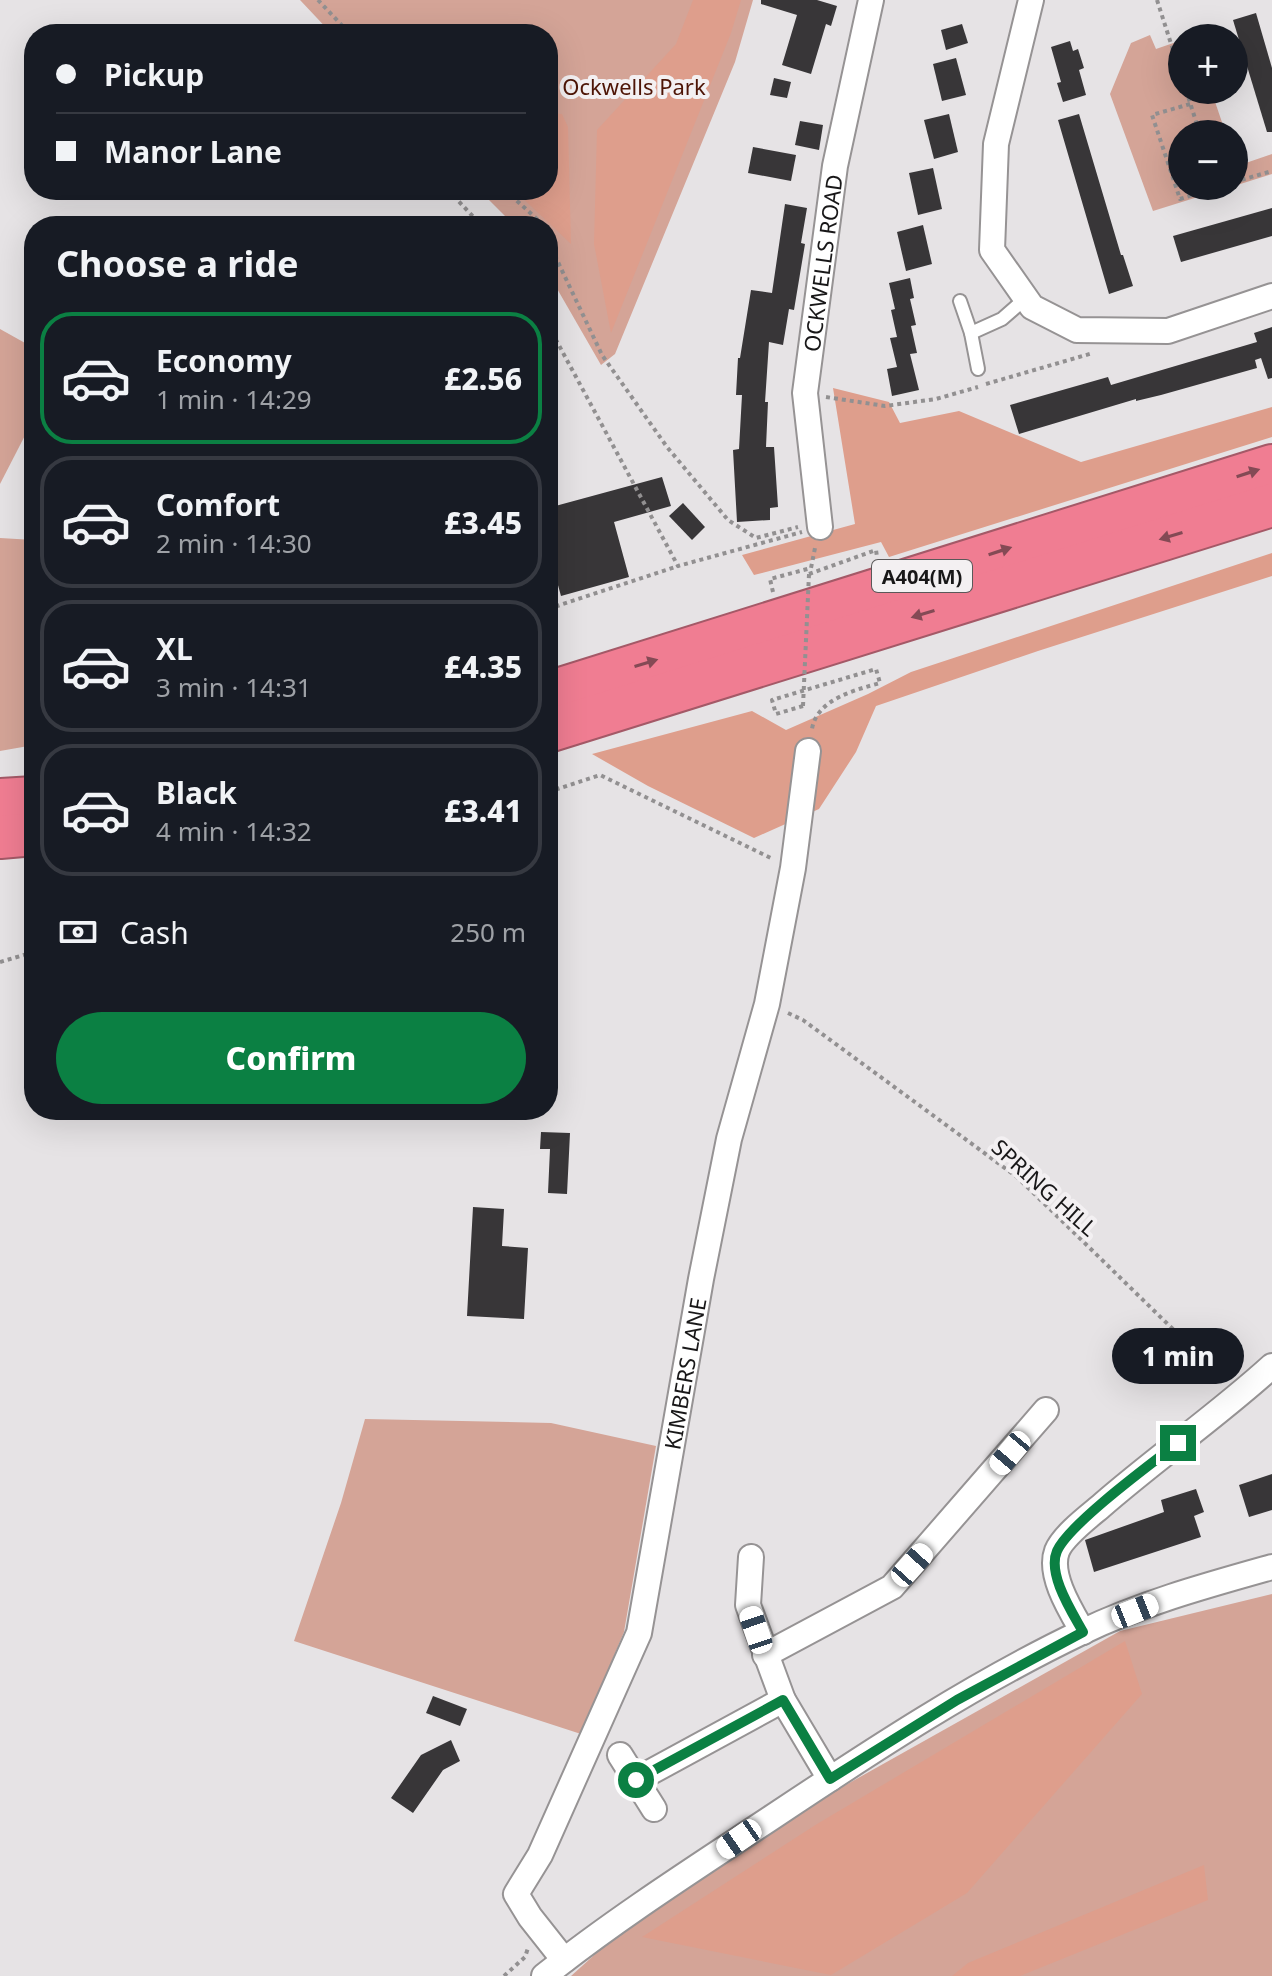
<!DOCTYPE html>
<meta charset="utf-8">
<style>
:root{--surface:#171b24;--page:#20242c;--text:#f1f3f6;--muted:#9ea1a6;--line:#363941;--accent:#0b8043}
body{margin:0;font-family:"Noto Sans",sans-serif;background:var(--page);color:var(--text);height:100vh;display:flex;flex-direction:column;font-size:30px;white-space:nowrap}
*{box-sizing:border-box;margin:0}
p{font-size:26px;color:var(--muted)}
.icon{flex:none;width:44px;height:44px;fill:none;stroke:currentColor;stroke-width:2;stroke-linecap:round;stroke-linejoin:round}
.map{position:relative;flex:1;overflow:hidden}
.side{position:absolute;left:24px;top:216px;width:534px;height:904px;display:flex;flex-direction:column;background:var(--surface);border-radius:32px;box-shadow:0 8px 32px #0002}
.side>*{flex:none}
.guide{position:absolute;left:24px;top:24px;width:534px;height:176px;border-radius:32px;box-shadow:0 8px 32px #0002;display:grid;align-content:center;height:176px;padding:0 32px;background:var(--surface)}
.tools{position:absolute;left:1168px;top:24px;display:grid;gap:16px}
.tools a{display:grid;place-items:center;width:80px;height:80px;border-radius:50%;background:var(--surface);box-shadow:0 8px 32px #0002;font-size:40px}
.end{position:absolute;width:36px;height:36px;margin:-18px;border:10px solid #0b8043;background:#fff;box-shadow:0 0 0 4px #fff}
.from{border-radius:50%}
.bubble{position:absolute;height:56px;border-radius:28px;background:var(--surface);box-shadow:0 8px 32px #0002;font-size:26px;font-weight:800;line-height:56px;text-align:center}
.car{position:absolute;width:24px;height:48px;margin:-24px -12px;border-radius:10px;box-shadow:0 0 6px 2px #0007;background:linear-gradient(#fff 24%,#345 0 40%,#fff 0 76%,#345 0 86%,#fff 0)}
.guide b{display:flex;align-items:center;gap:28px;height:76px;font-size:30px}
.guide b+b{border-top:2px solid var(--line)}
.guide i{width:20px;height:20px;background:var(--text)}
ul{padding:0;list-style:none}
li{display:flex;align-items:center;gap:24px;height:132px;margin:0 16px 12px;padding:0 16px;border:4px solid var(--line);border-radius:32px}
li div{flex:1}
li b{display:block;font-size:30px}
li em{font-style:normal;font-weight:800}
li.active{border-color:var(--accent)}
li>.icon{width:72px;height:72px;stroke-width:1.5}
h2{padding:0 32px;font-size:36px;line-height:96px}
.pay{display:flex;align-items:center;gap:20px;height:88px;padding:0 32px;font-size:30px}
.pay p{margin-inline-start:auto}
.button{display:flex;gap:16px;margin-top:auto;padding:16px 32px}
.button a{flex:1;height:92px;border-radius:48px;background:var(--accent);color:#fff;font-size:32px;font-weight:800;line-height:92px;text-align:center}
.map>svg:first-child{display:block}
.green{fill:#d4a497}
.forest{fill:#de9e8c}
.building{fill:#383638}
.lines{fill:none;stroke-linecap:round;stroke-linejoin:round}
.service-casing{stroke:#969394;stroke-width:16}
.minor-casing{stroke:#969394;stroke-width:28}
.motorway-casing{stroke:#a45967;stroke-width:46}
.path{stroke:#929091;stroke-width:4;stroke-dasharray:4 4;stroke-linecap:butt}
.service{stroke:#fff;stroke-width:12}
.minor{stroke:#fff;stroke-width:24}
.motorway{stroke:#f07d92;stroke-width:42}
.path-bridge{stroke:#929091;stroke-width:4;stroke-dasharray:4 4;stroke-linecap:butt}
.oneway{fill:#844a55}
.route{stroke:#0b8043;stroke-width:10}
.labels{text-anchor:middle;dominant-baseline:central;stroke-width:8;stroke-linejoin:round;paint-order:stroke}
.shield{fill:#f3f0f2;stroke:#5a5859;stroke-width:2}
.shield-label{font-size:20px;font-weight:bold;fill:#181718}
.park-label{font-size:22px;fill:#4e1506;stroke:#f3f0f2}
.street-label{font-size:22px;fill:#181718;stroke:#f3f0f2}
</style>
<div class="map">
<svg width="1272" height="1976" viewBox="0 0 1272 1976">
<rect width="100%" height="100%" fill="#e6e3e5"/>
<!-- green -->
<g class="green">
<path d="M300,0H753L735,62L615,354L601,365L548,273V226H515L479,190H548V34H332Z"/>
<path d="M1150,35L1156,49L1182,40V90H1211L1226,134H1182V186H1233L1153,211L1110,94L1131,43Z"/>
<path d="M1272,154V174L1234,186V159L1237,166Z"/>
<path d="M0,329L34,348V418L0,484Z"/>
<path d="M0,538L34,540V745L0,751Z"/>
<path d="M365,1419L551,1423L656,1446L624,1632L581,1734L294,1641L341,1503Z"/>
<path d="M1272,1594V1976H571L602,1948L794,1814L1120,1631Z"/>
</g>
<!-- forest -->
<g class="forest">
<path d="M693,0H741L731,33L611,333L594,244L597,130L676,44Z"/>
<path d="M548,113L562,114L568,127L571,244L514,190H548Z"/>
<path d="M833,388L889,402L900,423L959,411L1081,462L1272,407V437L889,557L881,542L754,575L742,555L855,524Z"/>
<path d="M1272,553V576L1038,651L876,706L856,752L819,809L754,838L648,786L592,754L752,711L786,730L868,694L911,672Z"/>
<path d="M1125,1641L1142,1694L967,1893L831,1975L642,1937L817,1824Z"/>
<path d="M1204,1865L1208,1900L1020,1976H952L968,1963Z"/>
</g>
<!-- building -->
<g class="building">
<path d="M761,0H817L837,6L831,26L826,24L811,74L782,65L797,15L761,4Z"/>
<path d="M1256,13L1272,68V132H1267L1233,20Z"/>
<path d="M962,24L968,43L946,50L941,30Z"/>
<path d="M1070,41L1073,51L1078,49L1084,68L1079,70L1086,95L1063,102L1057,83L1061,82L1051,47Z"/>
<path d="M956,58L966,95L942,101L933,64Z"/>
<path d="M774,78L791,82L787,98L770,95Z"/>
<path d="M949,114L958,152L934,159L924,120Z"/>
<path d="M1079,114L1121,255H1123L1133,286L1109,294L1058,120Z"/>
<path d="M800,121L823,125L819,150L795,145Z"/>
<path d="M753,147L796,155L791,181L748,173Z"/>
<path d="M933,168L942,209L918,215L909,173Z"/>
<path d="M785,204L807,208L801,243L805,244L794,310L789,309L783,345L769,342L765,402H768L766,447H774L778,507L770,508V520L737,522L733,450L739,449L742,395H736L738,358H740L751,290L772,293Z"/>
<path d="M1272,208V236L1181,262L1173,236Z"/>
<path d="M923,225L932,264L906,271L897,232Z"/>
<path d="M910,278L914,298L910,299L916,325L911,326L917,353L910,354L919,390L892,396L887,369L897,367L890,338L897,337L891,310L895,309L889,283Z"/>
<path d="M1272,327V378L1268,379L1261,358L1255,360L1257,368L1161,395L1136,401V399L1019,434L1010,405L1108,377L1111,385L1172,367L1257,342L1254,333Z"/>
<path d="M662,477L671,506L614,522L629,577L561,596L548,549V508Z"/>
<path d="M683,503L705,527L692,540L669,516Z"/>
<path d="M541,1132L570,1133L567,1194L548,1193L550,1149H540Z"/>
<path d="M473,1207L504,1209L502,1246L528,1248L524,1319L467,1316Z"/>
<path d="M1272,1474V1510L1249,1517L1239,1485Z"/>
<path d="M1196,1489L1204,1512L1194,1516L1201,1537L1094,1572L1085,1540L1164,1512L1161,1500Z"/>
<path d="M433,1696L467,1709L460,1726L426,1713Z"/>
<path d="M451,1740L460,1761L443,1770L413,1813L391,1798L421,1755Z"/>
</g>
<g class="lines">
<defs>
<g id="service">
<path d="M960,301L971,333L978,369"/>
<path d="M971,333L1002,319L1026,298"/>
</g>
<g id="minor">
<path d="M1031,0L996,144L992,250L1032,307L1077,330L1168,331L1272,296"/>
<path id="s1" d="M820,527L805,393L835,166L871,0"/>
<path d="M751,1557L748,1605L783,1700L830,1779"/>
<path d="M1083,1632C1071,1611 1048,1575 1057,1551C1063,1536 1088,1517 1100,1507C1156,1458 1217,1416 1272,1366"/>
<path d="M765,1655L892,1587L1046,1410"/>
<path d="M620,1755L654,1809"/>
<path d="M636,1780L783,1700"/>
<path id="s2" d="M564,1960L530,1917L516,1894L540,1855L639,1633L701,1279L729,1139L767,1004L793,868L808,751"/>
<path d="M544,1976C617,1918 697,1867 774,1816C873,1750 975,1683 1082,1632C1142,1603 1208,1585 1272,1567"/>
</g>
<g id="motorway">
<path d="M548,693L1272,466"/>
<path d="M548,731L1272,505"/>
<path d="M0,800L34,798"/>
<path d="M0,837L34,834"/>
</g>
</defs>
<!-- service casing -->
<use href="#service" class="service-casing"/>
<!-- minor casing -->
<use href="#minor" class="minor-casing"/>
<!-- motorway casing -->
<use href="#motorway" class="motorway-casing"/>
<!-- path -->
<g class="path">
<path d="M318,0L350,34"/>
<path d="M1157,0L1182,78"/>
<path d="M1186,90L1200,134"/>
<path d="M1190,104L1152,115L1180,199L1217,187"/>
<path d="M1234,182L1272,171"/>
<path d="M448,190L482,226"/>
<path d="M505,190L538,220L541,226"/>
<path d="M548,241L602,355L667,447L728,520L756,538L798,527"/>
<path d="M548,325L678,566L802,532"/>
<path d="M986,384L1093,353"/>
<path d="M826,397L885,406L936,399L978,387"/>
<path d="M809,574L876,550L877,557"/>
<path d="M773,592L770,579L811,568L815,548"/>
<path d="M548,609L678,566"/>
<path d="M803,706L776,714L772,700L876,669L880,683C855,690 817,699 812,729"/>
<path d="M548,792L600,775L773,859"/>
<path d="M0,962L34,952"/>
<path d="M788,1013L803,1020L1017,1177L1224,1379"/>
<path d="M504,1976L525,1957L528,1948"/>
</g>
<!-- service -->
<use href="#service" class="service"/>
<!-- minor -->
<use href="#minor" class="minor"/>
<!-- motorway -->
<use href="#motorway" class="motorway"/>
<!-- path-bridge -->
<path class="path-bridge" d="M803,706L809,574"/>
</g>
<!-- one-way arrows -->
<defs><path id="oneway-solid" d="M-6-.8H1V-3.2L6.5 0L1 3.2V.8H-6Z" transform="scale(2)"/></defs>
<g class="oneway">
<use href="#oneway-solid" transform="translate(1248 473) rotate(-18)"/>
<use href="#oneway-solid" transform="translate(1171 536) rotate(163)"/>
<use href="#oneway-solid" transform="translate(1000 551) rotate(-18)"/>
<use href="#oneway-solid" transform="translate(923 614) rotate(163)"/>
<use href="#oneway-solid" transform="translate(646 663) rotate(-17)"/>
</g>
<g class="lines">
<!-- route -->
<path class="route" d="M636,1780L783,1700L830,1779L957,1700L1083,1632C1072,1612 1047,1574 1057,1551C1069,1524 1152,1463 1178,1443"/>
</g>
<g class="labels">
<!-- shield labels -->
<rect class="shield" x="872" y="560" width="100" height="32" rx="6"/>
<g class="shield-label">
<text x="922" y="576">A404(M)</text>
</g>
<!-- park labels -->
<g class="park-label">
<text x="634" y="86">Ockwells Park</text>
</g>
<!-- street labels -->
<g class="street-label">
<text stroke="none"><textPath href="#s1" startOffset="266">OCKWELLS ROAD</textPath></text>
<text transform="translate(1045 1187) rotate(42)">SPRING HILL</text>
<text stroke="none"><textPath href="#s2" startOffset="634">KIMBERS LANE</textPath></text>
</g>
</g>
</svg>
<div class="tools">
<a>+</a>
<a>−</a>
</div>
<i class="end from" style="left:636px;top:1780px"></i>
<i class="end" style="left:1178px;top:1443px"></i>
<div class="bubble" style="left:1112px;top:1328px;width:132px">1 min</div>
<i class="car" style="left:1010px;top:1453px;rotate:220deg"></i>
<i class="car" style="left:912px;top:1565px;rotate:42deg"></i>
<i class="car" style="left:1135px;top:1611px;rotate:68deg"></i>
<i class="car" style="left:756px;top:1630px;rotate:341deg"></i>
<i class="car" style="left:739px;top:1839px;rotate:235deg"></i>
<div class="guide">
<b><i class="from"></i>Pickup</b>
<b><i></i>Manor Lane</b>
</div>
<section class="side">
<h2>Choose a ride</h2>
<ul>
<li class="active"><svg class="icon" aria-label="car" viewBox="0 0 24 24"><path d="M5 17H2v-5l4-1 3-4h7l3 4 3 1v5h-3M9 17h6M6 11h13"/><circle cx="7" cy="17" r="2"/><circle cx="17" cy="17" r="2"/></svg><div><b>Economy</b><p>1 min · 14:29</p></div><em>£2.56</em></li>
<li><svg class="icon" aria-label="car" viewBox="0 0 24 24"><path d="M5 17H2v-5l4-1 3-4h7l3 4 3 1v5h-3M9 17h6M6 11h13"/><circle cx="7" cy="17" r="2"/><circle cx="17" cy="17" r="2"/></svg><div><b>Comfort</b><p>2 min · 14:30</p></div><em>£3.45</em></li>
<li><svg class="icon" aria-label="car" viewBox="0 0 24 24"><path d="M5 17H2v-5l4-1 3-4h7l3 4 3 1v5h-3M9 17h6M6 11h13"/><circle cx="7" cy="17" r="2"/><circle cx="17" cy="17" r="2"/></svg><div><b>XL</b><p>3 min · 14:31</p></div><em>£4.35</em></li>
<li><svg class="icon" aria-label="car" viewBox="0 0 24 24"><path d="M5 17H2v-5l4-1 3-4h7l3 4 3 1v5h-3M9 17h6M6 11h13"/><circle cx="7" cy="17" r="2"/><circle cx="17" cy="17" r="2"/></svg><div><b>Black</b><p>4 min · 14:32</p></div><em>£3.41</em></li>
</ul>
<div class="pay"><svg class="icon" aria-label="cash" viewBox="0 0 24 24"><path d="M3 7h18v10H3z"/><circle cx="12" cy="12" r="2"/></svg>Cash<p>250 m</p></div>
<div class="button"><a>Confirm</a></div>
</section>
</div>
